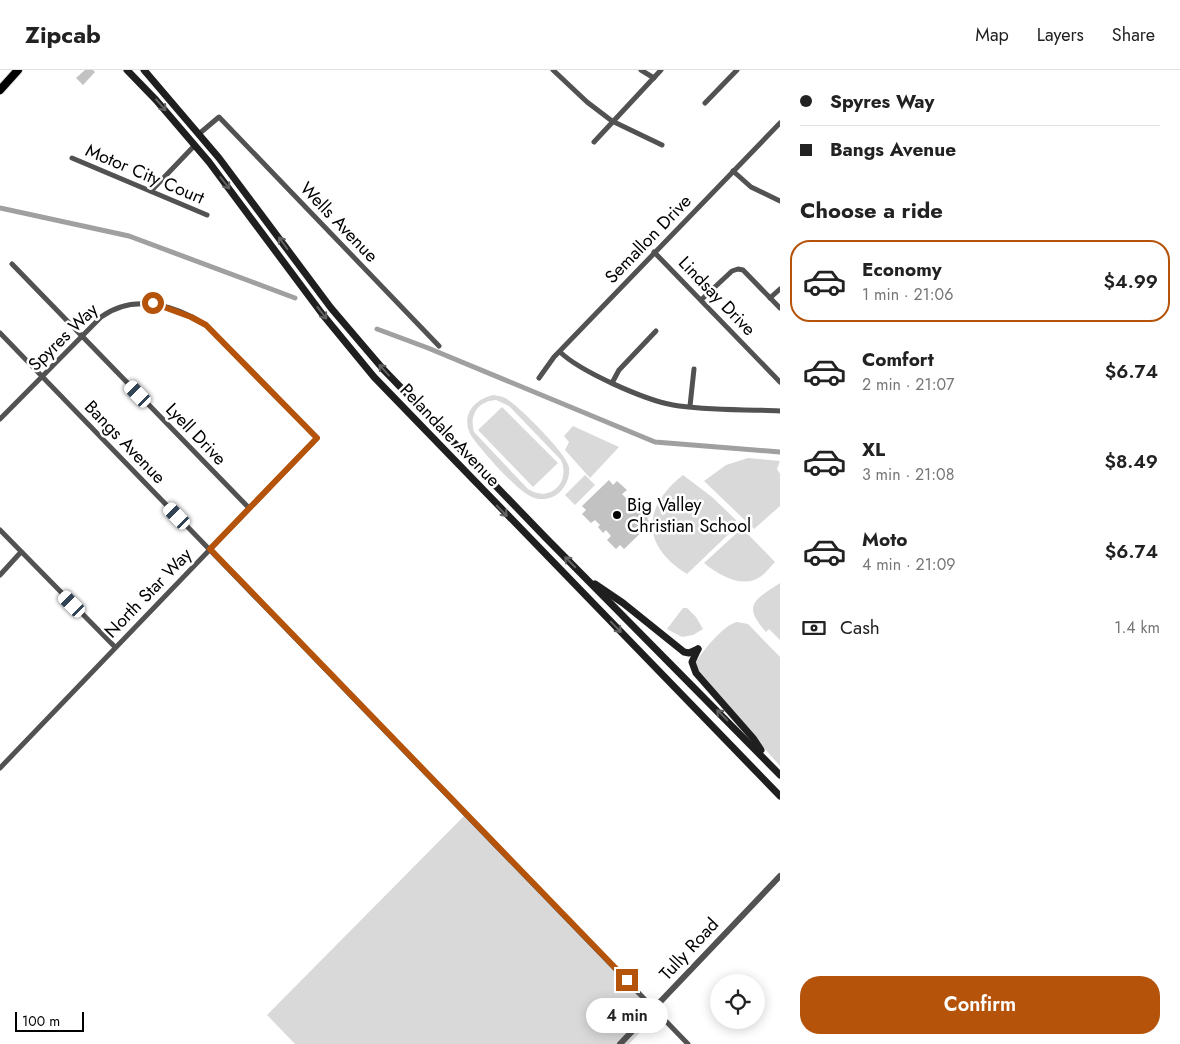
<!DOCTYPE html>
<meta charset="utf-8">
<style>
:root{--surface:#fff;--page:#f6f6f6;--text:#222;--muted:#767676;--line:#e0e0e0;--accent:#b45309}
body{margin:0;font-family:Jost,sans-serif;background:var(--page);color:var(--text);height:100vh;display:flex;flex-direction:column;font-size:19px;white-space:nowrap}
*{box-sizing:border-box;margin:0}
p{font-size:16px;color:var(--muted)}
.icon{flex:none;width:28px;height:28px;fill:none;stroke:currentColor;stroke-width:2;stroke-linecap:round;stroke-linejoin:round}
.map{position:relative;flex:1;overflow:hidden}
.drawer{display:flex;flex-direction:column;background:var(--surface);width:400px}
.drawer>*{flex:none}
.banner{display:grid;align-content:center;height:110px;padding:0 20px;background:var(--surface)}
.controls{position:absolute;left:710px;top:904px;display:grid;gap:10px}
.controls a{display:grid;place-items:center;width:55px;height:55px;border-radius:50%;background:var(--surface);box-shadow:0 2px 12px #0003;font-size:25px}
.scale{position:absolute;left:15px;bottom:12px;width:69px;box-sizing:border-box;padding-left:5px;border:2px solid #000;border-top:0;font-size:14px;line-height:18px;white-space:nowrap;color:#000;-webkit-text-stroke:4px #fff;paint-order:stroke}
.end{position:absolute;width:22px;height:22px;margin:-11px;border:6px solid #b45309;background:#fff;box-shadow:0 0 0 2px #fff}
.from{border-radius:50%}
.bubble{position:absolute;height:35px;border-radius:18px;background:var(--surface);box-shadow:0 2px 12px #0003;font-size:16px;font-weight:600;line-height:35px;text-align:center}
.car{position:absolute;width:15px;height:30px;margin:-15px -8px;border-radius:6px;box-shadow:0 0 4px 1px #0007;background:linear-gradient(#fff 24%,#345 0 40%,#fff 0 76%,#345 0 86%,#fff 0)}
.banner b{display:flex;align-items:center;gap:18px;height:48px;font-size:19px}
.banner b+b{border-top:1px solid var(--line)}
.banner i{width:12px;height:12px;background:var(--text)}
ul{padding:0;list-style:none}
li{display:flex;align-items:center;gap:15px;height:82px;margin:0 10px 8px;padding:0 10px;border:2px solid transparent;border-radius:20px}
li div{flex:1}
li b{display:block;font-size:19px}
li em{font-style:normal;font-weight:600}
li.current{border-color:var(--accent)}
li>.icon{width:45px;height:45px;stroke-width:1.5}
h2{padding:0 20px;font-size:22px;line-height:60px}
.pay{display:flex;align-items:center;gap:12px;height:55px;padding:0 20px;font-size:19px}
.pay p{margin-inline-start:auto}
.action{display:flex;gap:10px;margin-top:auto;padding:10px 20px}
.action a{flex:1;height:58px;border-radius:20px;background:var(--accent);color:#fff;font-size:20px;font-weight:600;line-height:58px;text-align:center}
header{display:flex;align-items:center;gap:30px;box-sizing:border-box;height:70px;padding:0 25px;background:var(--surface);border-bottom:1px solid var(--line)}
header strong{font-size:24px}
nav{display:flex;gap:28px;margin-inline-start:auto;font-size:18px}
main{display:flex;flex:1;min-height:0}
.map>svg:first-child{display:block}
.green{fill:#d9d9d9;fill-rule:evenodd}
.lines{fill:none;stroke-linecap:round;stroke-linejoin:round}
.canal{stroke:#a0a0a0;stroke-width:5}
.building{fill:#c2c2c2}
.primary-casing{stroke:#dbdbdb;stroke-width:10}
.minor{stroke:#525252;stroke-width:5}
.tertiary{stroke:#525252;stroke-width:6}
.secondary{stroke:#1f1f1f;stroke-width:7}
.primary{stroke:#000;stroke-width:8}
.oneway{stroke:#626262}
.route{stroke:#b45309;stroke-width:6}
.poi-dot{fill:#000;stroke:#fff;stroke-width:2}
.labels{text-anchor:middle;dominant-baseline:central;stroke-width:5;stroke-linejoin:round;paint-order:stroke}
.street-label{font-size:18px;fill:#000;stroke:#fff}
.poi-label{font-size:18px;fill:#000;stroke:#fff;text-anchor:start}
</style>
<header>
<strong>Zipcab</strong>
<nav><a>Map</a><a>Layers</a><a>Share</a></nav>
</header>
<main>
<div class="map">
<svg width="780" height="974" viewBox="0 0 780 974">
<rect width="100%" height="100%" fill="#fff"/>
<!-- green -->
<g class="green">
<path d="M493,325C498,326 503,326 507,329C520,337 567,384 569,397C570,406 567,415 560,422C553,429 541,431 532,427C517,421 482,381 472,367C460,348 472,330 493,325ZM496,330L509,336L561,390C571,413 549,433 528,419L474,362C469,345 478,331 496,330Z"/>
<path d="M502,337L558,393L533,417L478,360Z"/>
<path d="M573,356L619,377L590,408L565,380L569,372L564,366Z"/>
<path d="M748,388L780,391L777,399L780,404V436L754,459L704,411L726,395Z"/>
<path d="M585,405L595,415L575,435L565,425Z"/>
<path d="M683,405L712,427L736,450L735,458L687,504C641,476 642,437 683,405Z"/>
<path d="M744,460L775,492C770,497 766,503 760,507C743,519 718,505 704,493L739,461Z"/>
<path d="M780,513V570L769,559L766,562C742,535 754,530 780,513Z"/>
<path d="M683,538H687L696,547L703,559L693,565L682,567L667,559Z"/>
<path d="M737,552L748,554L780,587V696L698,603L695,593C703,581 723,555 737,552Z"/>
<path d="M466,744L660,942L629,974H295L267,945Z"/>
</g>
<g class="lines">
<!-- canal -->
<g class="canal">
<path d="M0,138L129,166L295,228"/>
<path d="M377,259L428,278L655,372L780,382"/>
</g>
</g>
<!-- building -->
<g class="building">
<path d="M85,0H93L95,2L83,15L76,8Z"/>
<path d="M609,410L613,415L617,411L627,420L622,424L636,438L639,439L642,436L651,445L647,449L651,453L624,479L620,475L616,479L607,470L611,466L606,460L603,463L598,457L600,455L595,450L591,453L582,444L586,440L582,436Z"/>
</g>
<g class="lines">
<defs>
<path id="primary" d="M0,20L18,0"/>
</defs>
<!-- primary casing -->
<use href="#primary" class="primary-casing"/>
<!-- minor -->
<g class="minor">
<path d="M553,0L587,32L612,51L662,75"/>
<path d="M641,0L654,8"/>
<path d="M705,33L737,0"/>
<path d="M200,63L219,47L439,276"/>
<path d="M594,72L661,0"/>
<path d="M72,88L207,145"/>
<path d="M733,101L751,117L780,131"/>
<path d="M151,121L195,75"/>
<path d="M654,182L780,312"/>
<path d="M12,194L249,438"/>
<path d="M770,228L780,219"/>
<path d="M701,230L732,201L738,199L743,200L780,238"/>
<path d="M0,263L688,974"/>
<path d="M560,282C581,302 645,330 673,335C708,341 745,339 780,341"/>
<path d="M539,308L554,287L780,53"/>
<path d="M612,313L619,300L656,261"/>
<path d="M690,336L694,299"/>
<path d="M0,349L101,247C133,223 175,235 206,255L317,368L0,698"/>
<path d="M0,460L115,577"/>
<path d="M0,505L21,482"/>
</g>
<!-- tertiary -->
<path class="tertiary" d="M620,974L780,806"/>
<!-- secondary -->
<g class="secondary">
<path d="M127,0L156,30L209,92L323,245L374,307L780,726"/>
<path d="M144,0L219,88L331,238L383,299L545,467L780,705"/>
<path d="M595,514L623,533L684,582L689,583L698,579"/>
<path d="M698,579L692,592L696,603L753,668L761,680"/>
</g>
<!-- primary -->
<use href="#primary" class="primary"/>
</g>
<!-- one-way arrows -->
<defs><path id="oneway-shaft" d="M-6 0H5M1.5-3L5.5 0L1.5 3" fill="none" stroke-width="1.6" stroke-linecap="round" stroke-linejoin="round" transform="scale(1.25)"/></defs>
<g class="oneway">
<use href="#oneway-shaft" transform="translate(161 35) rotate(49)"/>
<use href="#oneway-shaft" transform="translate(225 113) rotate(52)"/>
<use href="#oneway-shaft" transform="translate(283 173) rotate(-126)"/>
<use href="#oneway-shaft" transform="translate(322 243) rotate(52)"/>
<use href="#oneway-shaft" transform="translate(384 300) rotate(-132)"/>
<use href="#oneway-shaft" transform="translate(502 441) rotate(46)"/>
<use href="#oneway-shaft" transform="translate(570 492) rotate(-135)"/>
<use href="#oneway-shaft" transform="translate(616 557) rotate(46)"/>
<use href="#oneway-shaft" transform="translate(722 645) rotate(-135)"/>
</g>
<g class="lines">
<!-- route -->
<path class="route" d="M153,233L191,247L206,255L317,368L210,479L627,910"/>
</g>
<!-- markers -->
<circle class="poi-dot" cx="617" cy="445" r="5"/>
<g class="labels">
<!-- street labels -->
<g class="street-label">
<text transform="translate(145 104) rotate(23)">Motor City Court</text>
<text transform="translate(339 152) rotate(46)">Wells Avenue</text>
<text transform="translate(648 169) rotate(-46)">Semallon Drive</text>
<text transform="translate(717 226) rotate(46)">Lindsay Drive</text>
<text transform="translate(63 267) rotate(-44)">Spyres Way</text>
<text transform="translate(196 364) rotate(46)">Lyell Drive</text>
<text transform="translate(450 365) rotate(46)">Pelandale Avenue</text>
<text transform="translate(125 372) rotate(46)">Bangs Avenue</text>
<text transform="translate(148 523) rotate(-46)">North Star Way</text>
<text transform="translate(689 879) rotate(-47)">Tully Road</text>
</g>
<!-- poi labels -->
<g class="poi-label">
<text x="627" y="435">Big Valley<tspan x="627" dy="21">Christian School</tspan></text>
</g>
</g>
</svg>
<div class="controls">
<a><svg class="icon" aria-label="locate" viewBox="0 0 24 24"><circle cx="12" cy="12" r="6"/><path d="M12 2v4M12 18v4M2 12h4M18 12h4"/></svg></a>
</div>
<div class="scale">100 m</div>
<i class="end from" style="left:153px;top:233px"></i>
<i class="end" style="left:627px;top:910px"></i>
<div class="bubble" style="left:586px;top:928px;width:82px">4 min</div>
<i class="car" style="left:138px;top:324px;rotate:316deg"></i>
<i class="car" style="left:177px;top:446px;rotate:316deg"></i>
<i class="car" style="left:72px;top:534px;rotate:315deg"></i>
</div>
<section class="drawer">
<div class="banner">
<b><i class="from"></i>Spyres Way</b>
<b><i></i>Bangs Avenue</b>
</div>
<h2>Choose a ride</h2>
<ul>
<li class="current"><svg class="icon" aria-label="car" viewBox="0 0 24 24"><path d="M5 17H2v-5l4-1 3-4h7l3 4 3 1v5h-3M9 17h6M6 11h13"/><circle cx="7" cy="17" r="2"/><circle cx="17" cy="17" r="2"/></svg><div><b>Economy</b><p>1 min · 21:06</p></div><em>$4.99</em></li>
<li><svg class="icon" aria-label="car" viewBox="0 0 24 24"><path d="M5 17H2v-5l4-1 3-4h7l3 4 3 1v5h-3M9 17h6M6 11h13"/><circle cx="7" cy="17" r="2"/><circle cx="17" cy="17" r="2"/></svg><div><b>Comfort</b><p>2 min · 21:07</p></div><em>$6.74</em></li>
<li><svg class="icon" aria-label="car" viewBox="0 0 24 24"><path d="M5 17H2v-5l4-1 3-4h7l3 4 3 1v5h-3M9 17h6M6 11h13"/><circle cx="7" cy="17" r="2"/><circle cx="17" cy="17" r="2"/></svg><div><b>XL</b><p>3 min · 21:08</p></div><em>$8.49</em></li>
<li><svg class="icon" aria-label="car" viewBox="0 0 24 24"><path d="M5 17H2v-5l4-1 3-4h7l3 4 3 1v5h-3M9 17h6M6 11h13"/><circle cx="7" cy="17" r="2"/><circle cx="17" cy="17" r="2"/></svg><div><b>Moto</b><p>4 min · 21:09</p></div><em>$6.74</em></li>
</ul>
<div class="pay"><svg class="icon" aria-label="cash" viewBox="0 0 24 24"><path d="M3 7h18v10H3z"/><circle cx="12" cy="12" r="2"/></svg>Cash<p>1.4 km</p></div>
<div class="action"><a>Confirm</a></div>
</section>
</main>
